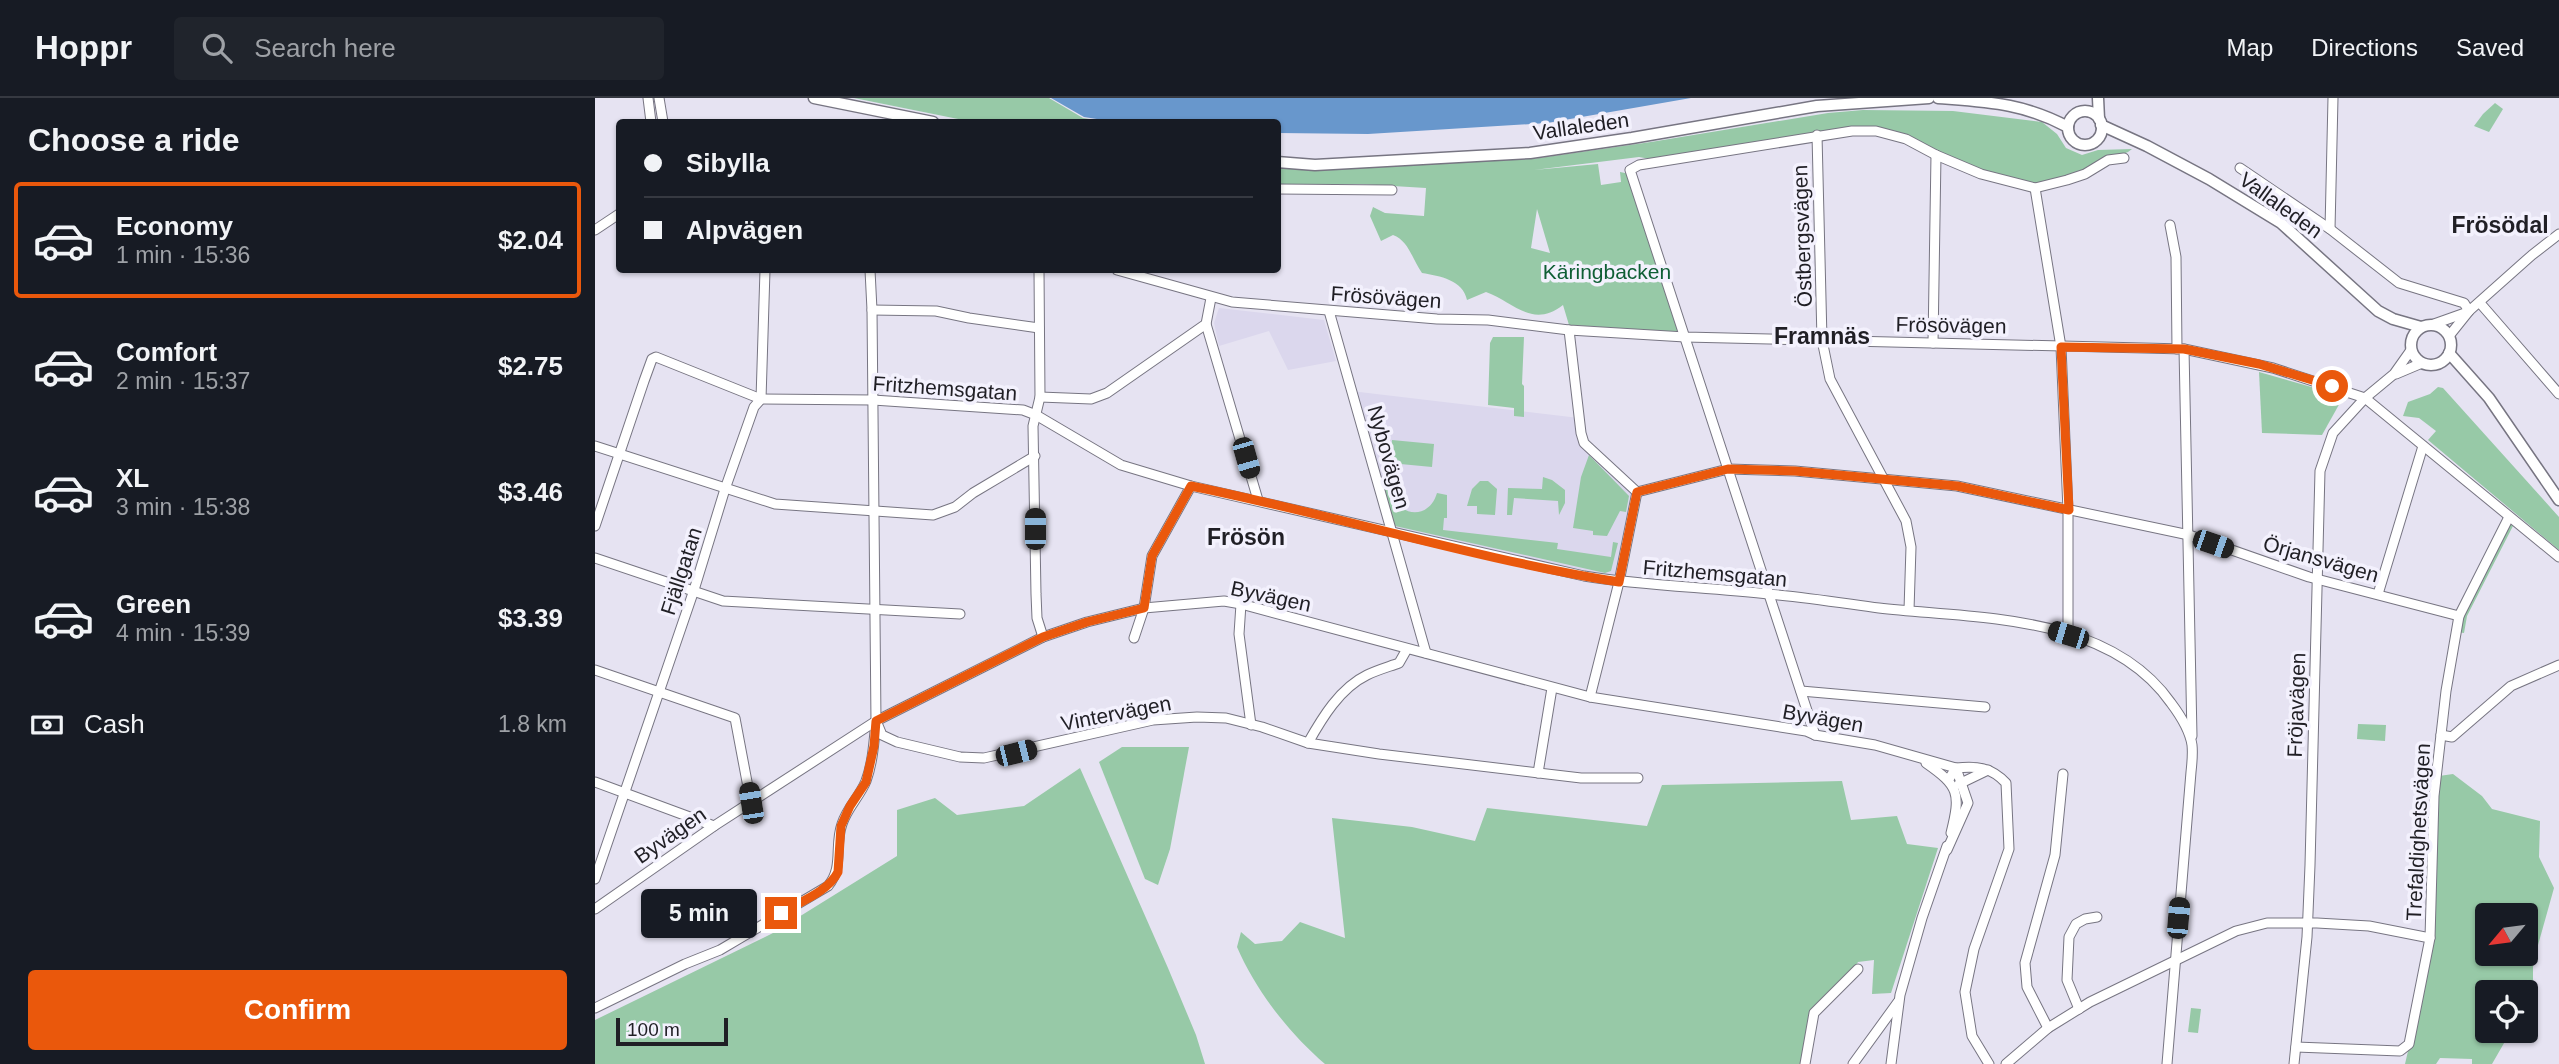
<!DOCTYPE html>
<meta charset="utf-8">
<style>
:root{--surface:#171b24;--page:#20242c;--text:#f1f3f6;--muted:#9ea1a6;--line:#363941;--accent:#ea580c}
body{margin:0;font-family:Arial,sans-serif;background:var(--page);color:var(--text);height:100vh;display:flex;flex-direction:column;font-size:26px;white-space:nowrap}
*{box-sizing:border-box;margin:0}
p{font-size:23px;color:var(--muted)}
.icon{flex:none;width:38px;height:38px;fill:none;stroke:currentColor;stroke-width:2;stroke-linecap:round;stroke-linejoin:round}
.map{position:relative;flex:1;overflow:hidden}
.panel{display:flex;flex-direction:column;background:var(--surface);width:595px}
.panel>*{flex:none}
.banner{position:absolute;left:21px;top:21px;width:665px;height:154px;border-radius:7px;box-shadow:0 2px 5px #0004;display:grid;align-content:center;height:154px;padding:0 28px;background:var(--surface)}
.needle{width:46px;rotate:241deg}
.controls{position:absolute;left:1880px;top:805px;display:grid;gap:14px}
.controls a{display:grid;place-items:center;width:63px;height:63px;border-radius:7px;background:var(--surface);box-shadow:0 2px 5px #0004;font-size:35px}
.scale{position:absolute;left:21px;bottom:18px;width:112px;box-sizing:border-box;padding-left:7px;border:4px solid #201f25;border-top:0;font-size:19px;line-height:24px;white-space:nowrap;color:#201f25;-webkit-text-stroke:5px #f3f1fd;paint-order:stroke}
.end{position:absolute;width:32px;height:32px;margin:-16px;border:9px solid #ea580c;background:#fff;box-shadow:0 0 0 4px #fff}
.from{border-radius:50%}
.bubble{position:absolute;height:49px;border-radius:7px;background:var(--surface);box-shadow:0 2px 5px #0004;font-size:23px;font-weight:700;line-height:49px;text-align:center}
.car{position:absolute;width:21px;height:42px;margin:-21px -10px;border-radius:9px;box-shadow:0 0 5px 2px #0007;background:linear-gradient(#222 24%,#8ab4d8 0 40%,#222 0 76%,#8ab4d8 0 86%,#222 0)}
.banner b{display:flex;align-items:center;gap:24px;height:66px;font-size:26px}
.banner b+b{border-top:2px solid var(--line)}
.banner i{width:18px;height:18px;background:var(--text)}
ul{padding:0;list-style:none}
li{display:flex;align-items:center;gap:21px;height:116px;margin:0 14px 10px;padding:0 14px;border:4px solid transparent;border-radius:7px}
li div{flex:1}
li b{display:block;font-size:26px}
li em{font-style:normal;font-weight:700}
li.current{border-color:var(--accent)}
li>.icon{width:63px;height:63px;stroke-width:1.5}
h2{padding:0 28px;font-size:32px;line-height:84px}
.pay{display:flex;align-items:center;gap:18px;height:77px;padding:0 28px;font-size:26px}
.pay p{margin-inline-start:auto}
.action{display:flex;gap:14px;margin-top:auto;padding:14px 28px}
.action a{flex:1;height:80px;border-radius:7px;background:var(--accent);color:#fff;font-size:28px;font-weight:700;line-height:80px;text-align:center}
header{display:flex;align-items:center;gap:42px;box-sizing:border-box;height:98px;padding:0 35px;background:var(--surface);border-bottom:2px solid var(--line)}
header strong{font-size:33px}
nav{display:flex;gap:38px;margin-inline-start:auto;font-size:24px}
.search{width:490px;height:63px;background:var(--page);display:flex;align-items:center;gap:18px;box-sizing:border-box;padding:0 24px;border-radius:7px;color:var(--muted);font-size:26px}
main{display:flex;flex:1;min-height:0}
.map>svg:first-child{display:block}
.built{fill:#dbd7ed}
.green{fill:#97c9a7;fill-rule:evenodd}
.water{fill:#6897cc}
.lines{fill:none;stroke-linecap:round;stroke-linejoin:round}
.minor-casing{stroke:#777582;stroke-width:11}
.major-casing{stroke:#777582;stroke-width:13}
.minor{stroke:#fff;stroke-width:9}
.major{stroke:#fff;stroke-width:10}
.route{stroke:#ea580c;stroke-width:9}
.labels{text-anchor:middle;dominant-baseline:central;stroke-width:7;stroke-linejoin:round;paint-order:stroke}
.street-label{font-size:21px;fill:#201f25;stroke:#f3f1fd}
.park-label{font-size:21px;fill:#0f5f35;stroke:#f3f1fd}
.neighbourhood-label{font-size:23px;font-weight:bold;fill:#201f25;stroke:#f3f1fd}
</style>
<header>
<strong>Hoppr</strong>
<div class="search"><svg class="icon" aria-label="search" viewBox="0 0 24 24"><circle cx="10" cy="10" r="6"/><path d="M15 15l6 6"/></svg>Search here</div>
<nav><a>Map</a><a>Directions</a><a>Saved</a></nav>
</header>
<main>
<section class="panel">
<h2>Choose a ride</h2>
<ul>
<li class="current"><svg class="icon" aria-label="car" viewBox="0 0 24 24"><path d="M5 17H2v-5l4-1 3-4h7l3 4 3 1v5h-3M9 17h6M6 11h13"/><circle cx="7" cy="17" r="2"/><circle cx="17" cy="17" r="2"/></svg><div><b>Economy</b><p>1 min · 15:36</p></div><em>$2.04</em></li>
<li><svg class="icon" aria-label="car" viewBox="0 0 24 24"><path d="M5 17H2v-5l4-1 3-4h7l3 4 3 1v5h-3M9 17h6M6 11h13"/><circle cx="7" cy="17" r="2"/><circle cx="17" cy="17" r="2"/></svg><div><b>Comfort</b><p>2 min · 15:37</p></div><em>$2.75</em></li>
<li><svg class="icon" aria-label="car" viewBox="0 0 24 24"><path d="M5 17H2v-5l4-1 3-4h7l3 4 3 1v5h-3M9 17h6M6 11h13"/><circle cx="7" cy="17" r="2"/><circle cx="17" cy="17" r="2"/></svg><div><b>XL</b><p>3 min · 15:38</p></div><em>$3.46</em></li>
<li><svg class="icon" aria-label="car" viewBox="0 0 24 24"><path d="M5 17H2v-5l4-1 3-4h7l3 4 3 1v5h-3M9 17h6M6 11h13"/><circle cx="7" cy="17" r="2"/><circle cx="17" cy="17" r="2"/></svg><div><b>Green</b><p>4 min · 15:39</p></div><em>$3.39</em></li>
</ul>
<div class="pay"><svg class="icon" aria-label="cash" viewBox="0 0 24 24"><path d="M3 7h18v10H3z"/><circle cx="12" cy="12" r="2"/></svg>Cash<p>1.8 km</p></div>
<div class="action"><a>Confirm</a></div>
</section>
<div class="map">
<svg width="1964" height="966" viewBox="0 0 1964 966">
<rect width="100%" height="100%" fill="#e6e3f2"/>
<!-- built -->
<g class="built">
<path d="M624,210L729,222L741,263L693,272L674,233L624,248L619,225Z"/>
<path d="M756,293L984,320L989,345L1039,390L1024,484L797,434Z"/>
</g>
<!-- green -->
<g class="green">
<path d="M259,0H454L488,20L512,24H378Z"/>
<path d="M1900,5L1908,11L1894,34L1879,28L1888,16Z"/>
<path d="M1268,12L1358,13L1447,24L1462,36L1471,50L1487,57L1503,52L1537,51L1533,54C1504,66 1474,84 1441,86C1423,86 1376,69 1358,61C1338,53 1321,38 1300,33C1284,29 1267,29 1251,29L1055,61L1044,59L939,72L1003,66L1006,87L1026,84L1025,74L1035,76L1086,234L974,227L968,207C937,231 919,204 891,194L872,202C868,182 845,178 827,175C817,161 814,143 798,137L786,143L775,118L778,109L790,115L829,118L831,90L765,86L683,87V69L717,71L937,61L1056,44L1233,15ZM942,111L955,155L936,150Z"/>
<path d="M898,239H929L927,286L929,288V319L919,318V310L893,307L895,245Z"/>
<path d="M1664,274L1720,290L1744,300L1746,303L1727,337L1667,335Z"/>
<path d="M1843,289L1848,290L1964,419V452L1833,342L1841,333L1824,320L1808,318L1813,304L1835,296Z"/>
<path d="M797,342L839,346L837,369L795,365Z"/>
<path d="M994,357L1034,398L1031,414L1025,413L1012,438L998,437V433L978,430L986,379Z"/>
<path d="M948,379L957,382L970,392V405L964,417L963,403L919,400L917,417H912L913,390L947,391Z"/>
<path d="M885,383H893L902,391L900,417L882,416V408H872L877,391Z"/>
<path d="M787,385L803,386V388H796C798,418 833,425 842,395L852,397V420H849L848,432L963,445L962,451L1016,459L1018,444L1023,445L1016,473L1010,475L800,428Z"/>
<path d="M1914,419L1920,424L1872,518L1869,535L1862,534Z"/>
<path d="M1763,626L1791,627L1790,643L1762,641Z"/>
<path d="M527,649H594L575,751L563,787L550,781L504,664Z"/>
<path d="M485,670L573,870L601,937L610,966H0V922L178,835L302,758V712L340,700L362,717L429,708Z"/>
<path d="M1858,676L1887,698L1897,711L1945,723L1944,759L1959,790L1938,865V894L1930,908V894H1892V933H1916L1897,966H1877V961L1845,960L1841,966H1810L1837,850L1844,678ZM1892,817H1930V856H1892Z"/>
<path d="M1247,683L1256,722L1302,718L1312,746L1343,750L1296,895L1277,896L1279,862L1263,864L1254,878L1253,886L1219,922L1212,966H730C694,935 661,893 642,849L646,834L660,846L687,843L705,824L750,840L737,720L817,729L880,743L892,710L1052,728L1067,687Z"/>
<path d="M1596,910L1606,911L1603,935L1593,934Z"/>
</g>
<!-- water -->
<path class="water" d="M456,0H1096L952,25L773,36L683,35L682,24H521L489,19Z"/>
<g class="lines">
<defs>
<g id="minor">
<path d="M53,0L56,24"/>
<path d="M64,0L68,24"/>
<path d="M1222,37L1227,242L1235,281L1311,423L1316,449L1314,512"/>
<path d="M1645,70L1735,131L1804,185L1869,205L1874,213"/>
<path d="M1440,90L1466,249L1473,412V537"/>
<path d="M682,91L797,92"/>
<path d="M1575,127L1581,159L1582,251"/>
<path d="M1735,131L1738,0"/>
<path d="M0,132L24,116"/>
<path d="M444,172L445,299L438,328L441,496L442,520L448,539"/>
<path d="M522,172L637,204L842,221L893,222L974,232L1090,239L1589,251L1678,270L1770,300L1964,459"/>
<path d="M1885,205L1964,296"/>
<path d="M277,212L341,213L374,220L444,230"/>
<path d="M734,213L831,555"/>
<path d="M611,226L663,402"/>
<path d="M1839,226L1870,215"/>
<path d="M974,232L986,335L989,345L1042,394L1024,484L995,599"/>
<path d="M1854,238L1874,213L1937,157L1964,136"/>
<path d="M1338,245L1341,57"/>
<path d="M1589,251L1597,638"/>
<path d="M1801,276L1827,265"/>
<path d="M445,299L496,301L512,295L611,226L616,200"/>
<path d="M0,348L180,406L338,417L360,409L378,395L440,358"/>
<path d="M1042,394L1133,371L1200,373L1362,388L1594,437L1714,479L1864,518"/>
<path d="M0,428L49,283L57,261L61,259L166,301L278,302L428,312L441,317L526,367L596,388L989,478C1050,488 1112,489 1173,496C1210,499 1247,505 1284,510C1381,521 1513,515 1576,605C1585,617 1595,633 1597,647C1598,656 1597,665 1596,674L1572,966"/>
<path d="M0,460L128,503L365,516"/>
<path d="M1783,496L1828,348"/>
<path d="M646,506L644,536L656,627"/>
<path d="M539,540L549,510L557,458L596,388"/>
<path d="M0,572L140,620L156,705"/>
<path d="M1206,593L1390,609"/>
<path d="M282,625L287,637L302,644L365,659L389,660L558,622L602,619L631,620L667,629L713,645L784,656L986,680H1043"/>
<path d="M1220,637L1035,72L1044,67L1257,33H1281L1311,41L1341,57L1386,76L1440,90L1472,82L1490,76L1513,62L1529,60"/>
<path d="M1846,637L1857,639L1916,588L1964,567"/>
<path d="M713,645C727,620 745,590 772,577C782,572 793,569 804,565L812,551"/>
<path d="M1331,665C1364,688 1366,695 1356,735"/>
<path d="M943,675L957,590"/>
<path d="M1354,681L1361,670C1382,668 1396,669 1411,685L1414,751L1379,851L1370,894L1377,938L1394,966"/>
<path d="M0,684L119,728"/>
<path d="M1364,686L1393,672"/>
<path d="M0,781L99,492L130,391L159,309L166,301L170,172"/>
<path d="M0,811L119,728L281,623L448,539L492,524L549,510L629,503L646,506L995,599L1211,633L1220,637L1280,647L1361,670L1373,705L1352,752"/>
<path d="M0,910L90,866L125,852L233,788C249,769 239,748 247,726C252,710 265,698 271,683C278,664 279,643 281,623L277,212L275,172"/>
<path d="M1484,911L1472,882L1474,839L1481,826L1490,821L1502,819"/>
<path d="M1453,930L1432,889L1430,865L1460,757L1468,676"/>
<path d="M1701,949L1805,953L1814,946L1835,840L1839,698L1851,593L1864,518L1914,419"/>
<path d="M1210,966L1219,915L1263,871"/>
<path d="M1258,966L1303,904"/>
<path d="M1296,966L1305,897L1327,820L1352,748"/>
<path d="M1411,966L1453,930L1495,904L1641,833L1672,825H1722L1774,828L1835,840"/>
<path d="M1699,966L1712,839L1715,767L1725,373L1738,335L1770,300L1799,276L1816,252"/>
</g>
<g id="major">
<path d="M219,0L338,24"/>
<path d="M1343,0C1393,4 1428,5 1473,29"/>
<path d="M1503,0L1504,21"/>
<circle cx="1490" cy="30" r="17"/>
<path d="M1506,27L1552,48L1614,81L1686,125L1783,213L1798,221L1826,229"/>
<path d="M682,64L720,67L935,55L1037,40L1222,8L1334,0"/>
<circle cx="1836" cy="247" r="20"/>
<path d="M1854,255L1894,300L1964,402"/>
</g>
</defs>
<!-- minor casing -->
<use href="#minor" class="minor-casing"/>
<!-- major casing -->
<use href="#major" class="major-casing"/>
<!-- minor -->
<use href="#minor" class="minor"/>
<!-- major -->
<use href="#major" class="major"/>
</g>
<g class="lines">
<!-- route -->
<path class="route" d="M186,815C204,804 233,794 243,774L246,728L255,708L271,684L279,648L281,623L448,539L492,524L549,510L557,458L596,388C740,417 880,461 1024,484L1042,394L1133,371L1200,373L1362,388L1474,412L1466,249L1589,251L1664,266L1737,288"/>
</g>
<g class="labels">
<!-- street labels -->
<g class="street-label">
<text transform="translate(986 28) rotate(-8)">Vallaleden</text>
<text transform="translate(1686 107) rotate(36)">Vallaleden</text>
<text transform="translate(1207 138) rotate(-92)">Östbergsvägen</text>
<text transform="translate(791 199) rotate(4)">Frösövägen</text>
<text transform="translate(1356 227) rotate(1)">Frösövägen</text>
<text transform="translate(350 290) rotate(4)">Fritzhemsgatan</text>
<text transform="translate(794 359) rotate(74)">Nybovägen</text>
<text transform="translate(1726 461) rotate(16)">Örjansvägen</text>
<text transform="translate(86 473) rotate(-72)">Fjällgatan</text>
<text transform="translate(1120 475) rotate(5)">Fritzhemsgatan</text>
<text transform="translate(676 498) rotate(12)">Byvägen</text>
<text transform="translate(1701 607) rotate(-88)">Fröjavägen</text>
<text transform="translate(521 615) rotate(-11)">Vintervägen</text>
<text transform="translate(1228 620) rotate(10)">Byvägen</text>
<text transform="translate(1823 734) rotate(-87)">Trefaldighetsvägen</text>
<text transform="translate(75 737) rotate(-35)">Byvägen</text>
</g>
<!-- park labels -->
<g class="park-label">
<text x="1012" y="173">Käringbacken</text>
</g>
<!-- neighbourhood labels -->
<g class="neighbourhood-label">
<text x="1905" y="127">Frösödal</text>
<text x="1227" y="238">Framnäs</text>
<text x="651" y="439">Frösön</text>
</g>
</g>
</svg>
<div class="controls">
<a><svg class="needle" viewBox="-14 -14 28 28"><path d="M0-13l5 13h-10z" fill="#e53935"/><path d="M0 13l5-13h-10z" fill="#9ea1a6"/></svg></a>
<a><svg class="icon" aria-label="locate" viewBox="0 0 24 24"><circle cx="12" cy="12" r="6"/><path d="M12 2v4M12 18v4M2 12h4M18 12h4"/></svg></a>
</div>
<div class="scale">100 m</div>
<i class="end from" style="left:1737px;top:288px"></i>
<i class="end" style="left:186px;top:815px"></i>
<div class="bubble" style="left:46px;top:791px;width:116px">5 min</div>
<i class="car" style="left:651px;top:360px;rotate:164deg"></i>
<i class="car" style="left:440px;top:431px;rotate:0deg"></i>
<i class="car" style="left:1618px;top:446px;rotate:109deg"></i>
<i class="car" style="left:1473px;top:537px;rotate:287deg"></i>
<i class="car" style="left:421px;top:655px;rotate:76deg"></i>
<i class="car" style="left:156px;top:705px;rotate:351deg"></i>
<i class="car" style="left:1583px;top:820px;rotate:5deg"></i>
<div class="banner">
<b><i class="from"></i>Sibylla</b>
<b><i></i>Alpvägen</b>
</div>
</div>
</main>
